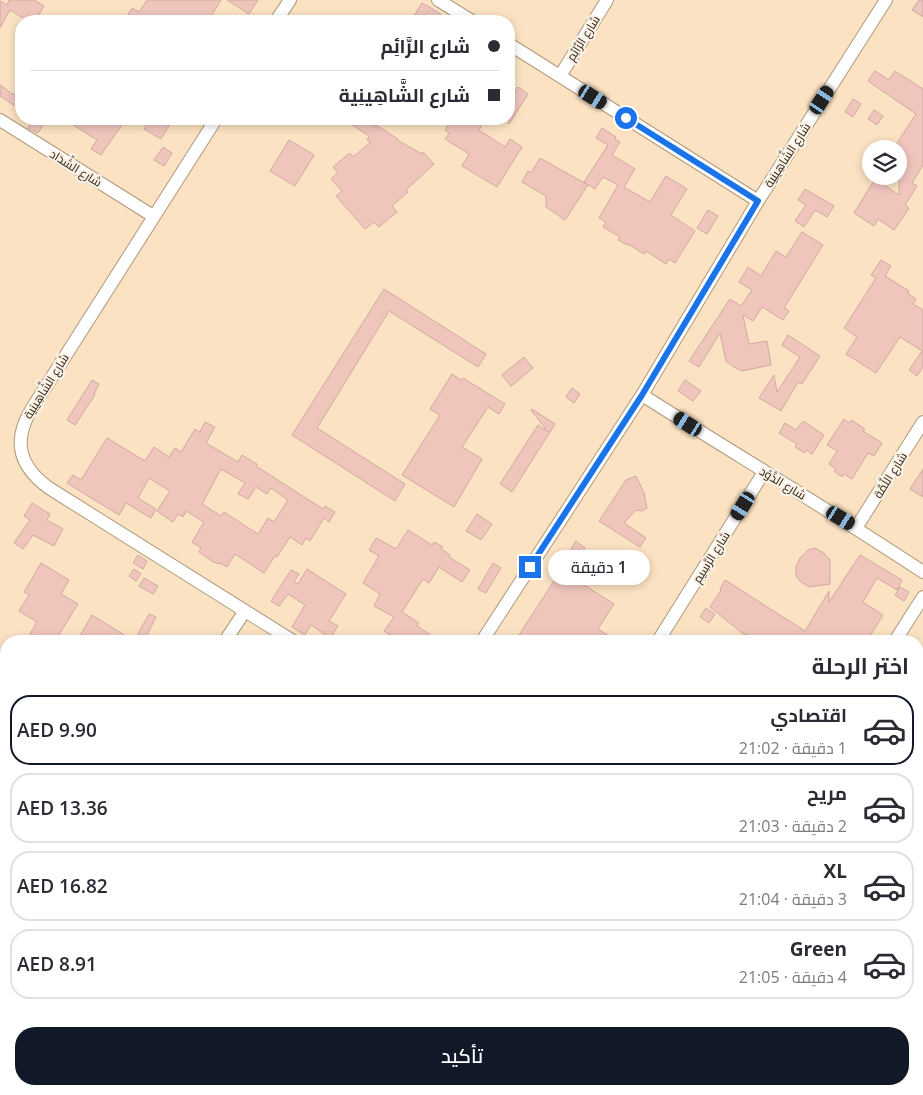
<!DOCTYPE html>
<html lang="ar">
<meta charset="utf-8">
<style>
:root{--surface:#fff;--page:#f7f7f7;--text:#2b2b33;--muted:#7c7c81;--line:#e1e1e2;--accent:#111827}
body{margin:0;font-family:"Open Sans",Cairo,sans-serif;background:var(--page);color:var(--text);direction:rtl;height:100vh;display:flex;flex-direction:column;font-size:19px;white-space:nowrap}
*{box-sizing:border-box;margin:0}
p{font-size:16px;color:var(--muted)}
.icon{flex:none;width:28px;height:28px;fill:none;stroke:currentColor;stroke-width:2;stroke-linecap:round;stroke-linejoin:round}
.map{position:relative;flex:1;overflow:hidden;direction:ltr}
.sheet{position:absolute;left:0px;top:635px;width:924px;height:460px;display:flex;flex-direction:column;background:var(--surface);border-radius:20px 20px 0 0;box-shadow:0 2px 8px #0003;direction:rtl}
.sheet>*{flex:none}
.hud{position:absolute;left:15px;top:15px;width:500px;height:110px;border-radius:20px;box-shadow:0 2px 8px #0003;direction:rtl;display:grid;align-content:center;height:110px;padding:0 15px;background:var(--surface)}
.buttons{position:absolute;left:862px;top:140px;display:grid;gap:10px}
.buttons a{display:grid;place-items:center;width:45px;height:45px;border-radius:50%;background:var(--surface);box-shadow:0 2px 8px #0003;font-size:25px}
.end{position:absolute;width:22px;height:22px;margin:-11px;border:6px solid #1a73e8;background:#fff;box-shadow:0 0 0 2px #fff}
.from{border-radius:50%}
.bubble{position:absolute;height:35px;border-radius:18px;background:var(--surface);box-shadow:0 2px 8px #0003;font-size:16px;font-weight:600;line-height:35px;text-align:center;direction:rtl}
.car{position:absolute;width:15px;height:30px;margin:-15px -8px;border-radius:6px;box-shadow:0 0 4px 1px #0007;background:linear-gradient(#222 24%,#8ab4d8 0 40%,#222 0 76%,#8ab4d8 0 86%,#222 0)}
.hud b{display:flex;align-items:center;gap:18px;height:48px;font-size:19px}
.hud b+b{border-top:1px solid var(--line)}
.hud i{width:12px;height:12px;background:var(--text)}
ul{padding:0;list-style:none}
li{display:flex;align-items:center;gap:15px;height:70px;margin:0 10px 8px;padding:0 5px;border:2px solid var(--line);border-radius:20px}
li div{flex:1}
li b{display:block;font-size:19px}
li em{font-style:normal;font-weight:600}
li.active{border-color:var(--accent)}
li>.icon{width:45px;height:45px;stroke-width:1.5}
h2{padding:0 15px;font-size:22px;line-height:60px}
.button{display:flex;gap:10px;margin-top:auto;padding:10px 15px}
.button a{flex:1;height:58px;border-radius:20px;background:var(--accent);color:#fff;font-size:20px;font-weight:600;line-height:58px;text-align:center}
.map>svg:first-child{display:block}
.building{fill:#efc5bc;stroke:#d1a9a1;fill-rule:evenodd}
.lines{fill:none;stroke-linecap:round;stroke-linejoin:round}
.minor-casing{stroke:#af997b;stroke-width:14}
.primary-casing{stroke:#b1654c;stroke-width:22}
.minor{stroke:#fff;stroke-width:12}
.primary{stroke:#febba6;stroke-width:21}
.route{stroke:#1a73e8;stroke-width:6}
.labels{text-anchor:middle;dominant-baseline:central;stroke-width:4.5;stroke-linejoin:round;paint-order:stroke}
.street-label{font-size:12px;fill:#251c11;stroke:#fbf1e5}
</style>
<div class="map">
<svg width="923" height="1095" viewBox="0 0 923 1095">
<rect width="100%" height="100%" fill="#fae2c2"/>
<!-- building -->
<g class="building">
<path d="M9,0H34L44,6L35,21H28L10,10L0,28V1L7,5Z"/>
<path d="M147,0H221L208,21H177L169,16L165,21H124L132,8L139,12Z"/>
<path d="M227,0H258L249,14Z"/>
<path d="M919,0H923V17L912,10Z"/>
<path d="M422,3L431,8L451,21H411Z"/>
<path d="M875,71L889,80L895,71L923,89V165L912,183L917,186L905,205L909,208L894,230L878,219L874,226L854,213L875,179L899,195V149H893L916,114L868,81Z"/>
<path d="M21,83V110L0,96V85L14,95Z"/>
<path d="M518,87L528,94L509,124V102Z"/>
<path d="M853,99L861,104L853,117L845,112Z"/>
<path d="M874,110L883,116L877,125L868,119Z"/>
<path d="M33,119H47L38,133L28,128Z"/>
<path d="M64,119H126L101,155L91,149L97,140Z"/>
<path d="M150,119H173L161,139L144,129Z"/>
<path d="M343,119H362L375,127L376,125L398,139L397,140L422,154L423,152L434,164L406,190L408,192L392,206L397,212L379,227L374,222L365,229L336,196L342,191L331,179L338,173L333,167L350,153L353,157L371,142L367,140L369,136Z"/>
<path d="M452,119H473L482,125L479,130L505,147L510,139L522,147L497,187L462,166L469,154L445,139L449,133L445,130Z"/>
<path d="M602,128L616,137L615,139L620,142L612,155L635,169L624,187L650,202L666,176L687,189L671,215L695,231L675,263L669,259L666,264L646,251L644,254L628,244L627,245L618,240L620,237L603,227L606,222L599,218L618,185L603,177L595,189L584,182L608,145L596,138Z"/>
<path d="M289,140L314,155L295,186L270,171Z"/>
<path d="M163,147L172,153L164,166L154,160Z"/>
<path d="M540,158L588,185L565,220L546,207V196L522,182L528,171L531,173Z"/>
<path d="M805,189L834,206L827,217L815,210L804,227L795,221L806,205L798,200Z"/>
<path d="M708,210L718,216L707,234L697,228Z"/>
<path d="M802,232L823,245L784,308L789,311L783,320L762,307L753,321L743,315L749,344L767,341L771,365L742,371L734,367L726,361L720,333L699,367L689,361L730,299L741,306L752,290L739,282L748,267L761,276L776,251L786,257Z"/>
<path d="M881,260L891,266L885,276L909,291L908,294L916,299L913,304L923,310V367L917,376L909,370L922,351L900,337L876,373L846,354L857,337L844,328L876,278L871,275Z"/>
<path d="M384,289L486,354L478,367L389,311L317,428L405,484L395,501L292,435Z"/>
<path d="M788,335L820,356L802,384L798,382L781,411L759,398L774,375L777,392L800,357L782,345Z"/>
<path d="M524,357L533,368L511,386L502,375Z"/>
<path d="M452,374L461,380L463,378L505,404L499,414L488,407L462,447L482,459L454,507L402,475L440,415L430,409Z"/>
<path d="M92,380L99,384L94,394L95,395L75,425L67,420Z"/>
<path d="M685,380L701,391L693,401L678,391Z"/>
<path d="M572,388L580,394L574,403L566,397Z"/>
<path d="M532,409L555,424L512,492L500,484L538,425L548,432L531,410Z"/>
<path d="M844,419L849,423L851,420L865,429L863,431L882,443L874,456L868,453L852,479L844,474L842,477L834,471L836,469L829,464L837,451L827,445Z"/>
<path d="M803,421L824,435L812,454L806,450L804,453L795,447L797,444L779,433L785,423L796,430Z"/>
<path d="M205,422L215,427L206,443L238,462L242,455L257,464L256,466L323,509L325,506L335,512L329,522L324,518L310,541L306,538L302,545L290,537L277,557L275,556L264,573L235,554L227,567L220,563L219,564L213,562L199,552L201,548L192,542L204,522L186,511L183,517L178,514L173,522L157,511L170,491L149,478L138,498L156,509L151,518L126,503L119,515L67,483L73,475L81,480L107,438L145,461L154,447L169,457L175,448L181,452L195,429L200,432ZM221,469L245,483L238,494L248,499L256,487L267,494L271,488L288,500L274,522L268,518L258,534L224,512L221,516L202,504Z"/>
<path d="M923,469V497L910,489Z"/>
<path d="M636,476L644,493L647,508L642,511L636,510L624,523L646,538L640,547L599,521L626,480Z"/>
<path d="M32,503L50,514L47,520L63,529L54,546L33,535L23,549L14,543L30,520L24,516Z"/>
<path d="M477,514L492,524L481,540L466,531Z"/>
<path d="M408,530L432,545L434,542L443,547L441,549L450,555L449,557L470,570L462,582L439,567L429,583L423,579L402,612L419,623L417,626L429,634L424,641H399L384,631L394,617L374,606L380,594L363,583L379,556L369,550L376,538L396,549Z"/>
<path d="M576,541L585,548L567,574L614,604L598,629L617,641H515L556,578L554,576Z"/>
<path d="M815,548L824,553L830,560V584L809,587L801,582L796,576V567L800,558L808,550Z"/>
<path d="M138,555L147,561L143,569L133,563Z"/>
<path d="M860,555L902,580L897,590L877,578L863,602L883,615L867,641H775L767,636L763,641H760L742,633L710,607L721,590L720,589L725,580L805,631L829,591V602Z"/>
<path d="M41,563L69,580L61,594L78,604L55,641H43L30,634L37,622L19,611L29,595L24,592Z"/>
<path d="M493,563L501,568L486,593L478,589Z"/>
<path d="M134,569L141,574L136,581L129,576Z"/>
<path d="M307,569L346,594L329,621L338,626L330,638L311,625L305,635L292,627L305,605L288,594L279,606L271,601L291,570L299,574L294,582L298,584Z"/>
<path d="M144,578L158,586L153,594L139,586Z"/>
<path d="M900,587L909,592L904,601L895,595Z"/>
<path d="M706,608L715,614L709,623L700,617Z"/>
<path d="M149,614L156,617L144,641H77L92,615L134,641Z"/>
</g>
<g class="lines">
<defs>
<g id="minor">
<path d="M438,0L472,21"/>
<path d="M276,21L290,0"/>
<path d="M509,44L758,201"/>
<path d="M560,76L607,0"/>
<path d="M216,119L31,410C12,442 20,467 49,488L293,641"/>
<path d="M0,120L153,216"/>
<path d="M642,395C735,454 831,511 923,572"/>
<path d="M856,528L923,422"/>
<path d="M225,641L245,611"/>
<path d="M482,641L642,395L758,201L886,0"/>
<path d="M658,641L764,472"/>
<path d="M895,641L923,597"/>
<path d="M0,760L6,764"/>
<path d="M0,929L6,933"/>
<path d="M255,1089L265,1095"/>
<path d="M808,1095L813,1089"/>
</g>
<g id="primary">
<path d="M918,711L923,705"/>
<path d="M918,767L923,760"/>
<path d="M0,823L6,827"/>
<path d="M0,866L6,870"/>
<path d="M328,1089L337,1095"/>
<path d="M356,1089L366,1095"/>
<path d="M440,1089C466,1095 493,1095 519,1092"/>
<path d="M562,1089L585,1095"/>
<path d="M661,1095L663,1089"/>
<path d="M680,1095L682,1089"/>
</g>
</defs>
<!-- minor casing -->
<use href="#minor" class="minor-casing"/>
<!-- primary casing -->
<use href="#primary" class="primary-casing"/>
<!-- minor -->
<use href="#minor" class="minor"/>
<!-- primary -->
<use href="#primary" class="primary"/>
</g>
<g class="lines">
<!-- route -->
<path class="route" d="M530,567L642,395L758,201L626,118"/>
</g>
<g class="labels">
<!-- street labels -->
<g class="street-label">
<text transform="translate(583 38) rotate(-58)">شارع الرَّائِم</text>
<text transform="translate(787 155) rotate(-57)">شارع الشَّاهِينِية</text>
<text transform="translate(76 168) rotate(32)">شارع الشِّدَاد</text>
<text transform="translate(46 386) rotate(-58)">شارع الشَّاهِينِية</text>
<text transform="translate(890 475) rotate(-58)">شارع اللَّمَّة</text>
<text transform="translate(783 483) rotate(31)">شارع الذَّوْد</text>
<text transform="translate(711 557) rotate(-58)">شارع الرَّسِيم</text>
</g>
</g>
</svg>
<div class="buttons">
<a><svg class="icon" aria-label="layers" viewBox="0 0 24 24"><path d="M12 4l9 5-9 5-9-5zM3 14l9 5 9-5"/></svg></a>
</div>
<i class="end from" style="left:626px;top:118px"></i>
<i class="end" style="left:530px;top:567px"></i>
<div class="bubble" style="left:548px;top:550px;width:102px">1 دقيقة</div>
<i class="car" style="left:593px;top:97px;rotate:122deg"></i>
<i class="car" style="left:822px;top:100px;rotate:33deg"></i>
<i class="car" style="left:688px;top:424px;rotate:303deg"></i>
<i class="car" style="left:743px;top:506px;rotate:212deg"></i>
<i class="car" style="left:841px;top:518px;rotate:121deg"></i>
<div class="hud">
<b><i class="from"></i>شارع الرَّائِم</b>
<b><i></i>شارع الشَّاهِينِية</b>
</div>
<section class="sheet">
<h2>اختر الرحلة</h2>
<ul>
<li class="active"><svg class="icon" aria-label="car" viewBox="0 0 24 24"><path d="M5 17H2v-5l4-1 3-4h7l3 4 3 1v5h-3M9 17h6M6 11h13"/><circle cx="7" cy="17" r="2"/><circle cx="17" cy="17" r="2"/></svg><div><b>اقتصادي</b><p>1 دقيقة · 21:02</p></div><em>AED 9.90</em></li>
<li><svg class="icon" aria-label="car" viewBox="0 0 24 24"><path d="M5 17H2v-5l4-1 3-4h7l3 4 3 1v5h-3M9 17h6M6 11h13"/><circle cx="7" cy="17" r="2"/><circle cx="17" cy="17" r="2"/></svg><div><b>مريح</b><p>2 دقيقة · 21:03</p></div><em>AED 13.36</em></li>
<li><svg class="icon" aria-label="car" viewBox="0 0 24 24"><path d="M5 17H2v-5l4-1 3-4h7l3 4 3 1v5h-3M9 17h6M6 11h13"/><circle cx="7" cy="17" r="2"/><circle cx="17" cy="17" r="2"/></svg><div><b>XL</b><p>3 دقيقة · 21:04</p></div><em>AED 16.82</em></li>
<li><svg class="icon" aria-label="car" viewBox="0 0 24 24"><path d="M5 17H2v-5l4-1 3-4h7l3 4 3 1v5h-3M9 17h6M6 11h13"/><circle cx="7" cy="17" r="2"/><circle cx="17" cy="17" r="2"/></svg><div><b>Green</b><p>4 دقيقة · 21:05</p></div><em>AED 8.91</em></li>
</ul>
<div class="button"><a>تأكيد</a></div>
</section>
</div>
